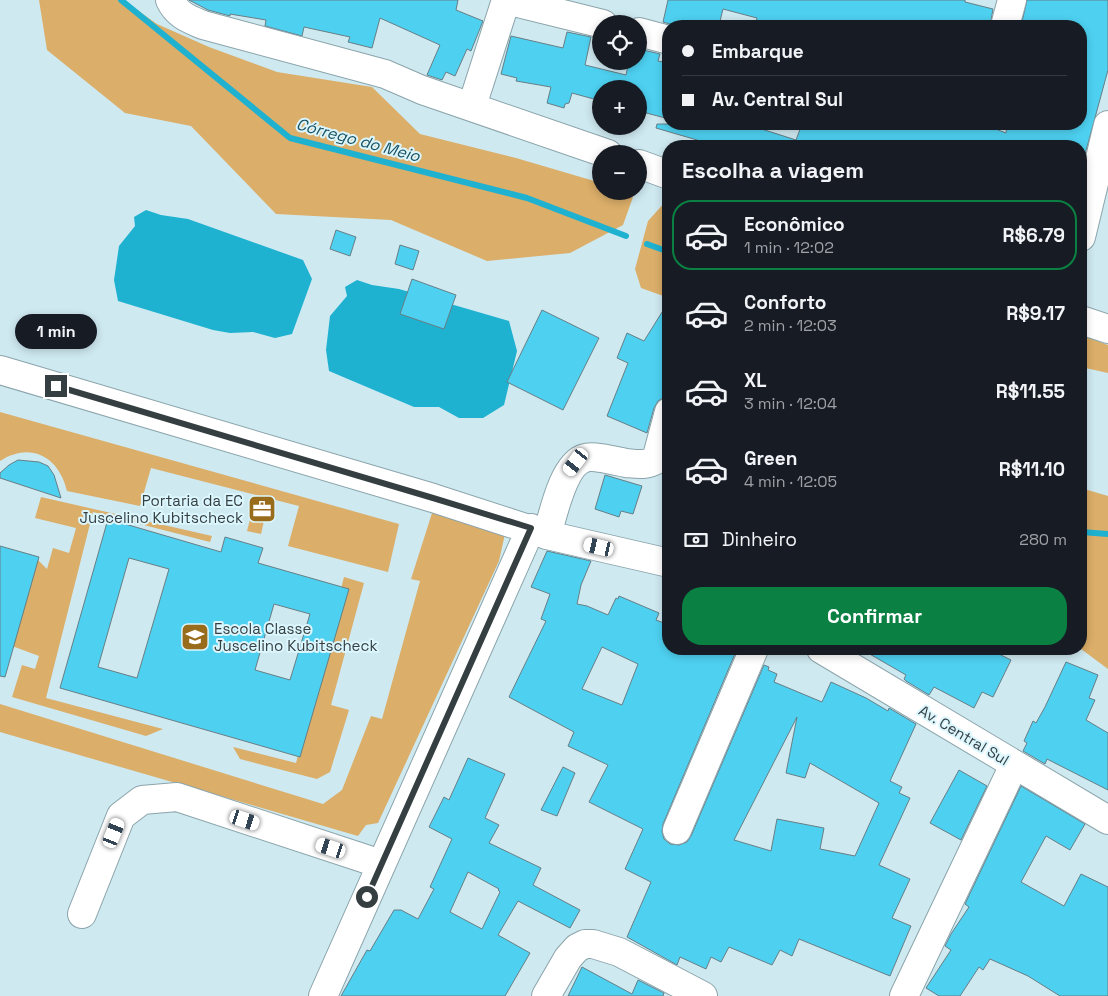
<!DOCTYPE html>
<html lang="pt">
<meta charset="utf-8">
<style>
:root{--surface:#171b24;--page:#242831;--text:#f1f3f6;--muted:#9ea1a6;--line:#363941;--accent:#0b8043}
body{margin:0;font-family:"Space Grotesk",sans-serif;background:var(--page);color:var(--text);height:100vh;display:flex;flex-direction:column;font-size:19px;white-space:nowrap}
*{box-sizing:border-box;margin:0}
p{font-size:16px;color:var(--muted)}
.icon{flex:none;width:28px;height:28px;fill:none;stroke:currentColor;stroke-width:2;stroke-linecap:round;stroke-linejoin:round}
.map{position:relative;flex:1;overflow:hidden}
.drawer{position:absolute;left:662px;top:140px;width:425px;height:515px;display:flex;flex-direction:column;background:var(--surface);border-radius:20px;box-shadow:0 2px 8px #0003}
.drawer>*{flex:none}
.banner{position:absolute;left:662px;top:20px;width:425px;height:110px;border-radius:20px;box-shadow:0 2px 8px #0003;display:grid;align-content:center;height:110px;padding:0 20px;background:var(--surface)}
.tools{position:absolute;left:592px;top:15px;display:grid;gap:10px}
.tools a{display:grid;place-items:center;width:55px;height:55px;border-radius:50%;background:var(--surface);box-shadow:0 2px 8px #0003;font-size:25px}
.end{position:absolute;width:22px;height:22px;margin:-11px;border:6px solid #353f42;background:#fff;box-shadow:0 0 0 2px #fff}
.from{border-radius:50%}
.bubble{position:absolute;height:35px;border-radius:18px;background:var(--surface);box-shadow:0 2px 8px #0003;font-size:16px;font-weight:700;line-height:35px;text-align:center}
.car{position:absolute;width:15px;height:30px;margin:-15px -8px;border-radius:6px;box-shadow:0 0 4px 1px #0007;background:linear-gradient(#fff 24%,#345 0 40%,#fff 0 76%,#345 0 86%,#fff 0)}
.banner b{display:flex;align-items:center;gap:18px;height:48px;font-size:19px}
.banner b+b{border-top:1px solid var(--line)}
.banner i{width:12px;height:12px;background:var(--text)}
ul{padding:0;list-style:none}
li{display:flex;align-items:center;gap:15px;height:70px;margin:0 10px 8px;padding:0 10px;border:2px solid transparent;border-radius:20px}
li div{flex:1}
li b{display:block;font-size:19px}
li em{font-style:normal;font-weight:700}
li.on{border-color:var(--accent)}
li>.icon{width:45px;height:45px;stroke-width:1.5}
h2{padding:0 20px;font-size:22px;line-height:60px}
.pay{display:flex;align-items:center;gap:12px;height:55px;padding:0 20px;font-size:19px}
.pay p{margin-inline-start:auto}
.primary-button{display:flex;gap:10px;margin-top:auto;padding:10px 20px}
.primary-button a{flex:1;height:58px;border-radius:20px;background:var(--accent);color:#fff;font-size:20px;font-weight:700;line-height:58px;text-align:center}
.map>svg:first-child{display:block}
.green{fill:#dbae69}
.water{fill:#1fb1d0}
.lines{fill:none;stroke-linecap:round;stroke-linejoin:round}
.stream{stroke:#1fb1d0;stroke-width:6}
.building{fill:#4ed1f1;stroke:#667e85;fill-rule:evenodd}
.minor-casing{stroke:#8ba4ab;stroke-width:30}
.minor{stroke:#fff;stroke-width:28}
.route{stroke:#353f42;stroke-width:6}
.labels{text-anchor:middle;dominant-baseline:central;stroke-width:4;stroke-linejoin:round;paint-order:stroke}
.poi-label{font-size:15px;fill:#353f42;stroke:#dcf6fe;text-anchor:end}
.street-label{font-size:15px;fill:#353f42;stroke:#dcf6fe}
.water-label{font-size:16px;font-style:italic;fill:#1c5360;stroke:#dcf6fe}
</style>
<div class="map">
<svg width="1108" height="996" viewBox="0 0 1108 996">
<rect width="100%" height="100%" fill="#cfe9f1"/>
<!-- green -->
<g class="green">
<path d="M39,0H123L157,24L209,47L277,72L372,87L420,134L516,158L601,183V191L632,192L633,197L623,225L570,253L487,261L391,220L276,214L191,126L125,113L47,50Z"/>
<path d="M666,201L669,204V298L641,288L635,269L648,221Z"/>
<path d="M1081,335L1108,345V373L1081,367Z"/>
<path d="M0,412L399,524L388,572L288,546L299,506L151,468L140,506L67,491C59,457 31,441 0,461Z"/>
<path d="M1081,488L1108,496V669L1081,649Z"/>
<path d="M41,497L212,536L210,542L93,512L46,698L163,729L146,736L12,697L22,665L35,669L39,656L12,646L35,557L47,569L53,548L69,553L76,528L35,518Z"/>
<path d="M253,508L266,512L261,534L247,531Z"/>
<path d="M433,510L505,534L499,561L378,823L366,825L358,836L0,732V704L323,804L342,790L371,716L382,719L420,581L411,579Z"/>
<path d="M344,577L364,583L331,705L349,710L330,772L317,779L240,759L233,747L296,763Z"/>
</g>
<!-- water -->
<g class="water">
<path d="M146,210L161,215L188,219L303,260L312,279L292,334L275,338L253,332L230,333L213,330L118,301L114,280L119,246L135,226L134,217Z"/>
<path d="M357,280L372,285L399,289L509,321L517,351L504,405L483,418H459L439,407H414L329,371L326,350L330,316L347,296L345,287Z"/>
</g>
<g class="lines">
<!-- stream -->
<g class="stream">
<path d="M121,0L290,138L527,198L626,236"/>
<path d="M647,244L669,252"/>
<path d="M1081,532L1108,534"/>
</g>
</g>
<!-- building -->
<g class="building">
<path d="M189,0H458L456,10L483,21L471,51L467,49L455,76L446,72L442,80L427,75L440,45L380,18L372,48L348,42L350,37L304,27L302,36L265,26L266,20L230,14V16L208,10Z"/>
<path d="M668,0H965V2L993,9L990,26H776L756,22L757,18L723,9L719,25L707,22L706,26H676L663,22Z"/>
<path d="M1027,0H1108V70L1084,158L1081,157V146H703L704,142L656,128L657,124H746L796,140L802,124H983L1006,133L1007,124H1081V26H1021Z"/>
<path d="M567,32L591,37L585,65L626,75L629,61H639V49L660,54L658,61L669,63V119L639,111V89H601V101L572,93L569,103L565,104L564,108L547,103L551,87L516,81L517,78L501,74L511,36L563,48Z"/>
<path d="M336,230L356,237L350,256L330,249Z"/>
<path d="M400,245L419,251L413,270L395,264Z"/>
<path d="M412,279L456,295L444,329L400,314Z"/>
<path d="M669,301V397H665L658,401L654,408L647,433L607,416L628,363L617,358L627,333L644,341Z"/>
<path d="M542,310L599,338L563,410L507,382Z"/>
<path d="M18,460L39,462L48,466L54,475L61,498L0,478V473L9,465Z"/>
<path d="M605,475L642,486L633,514L621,511L619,517L595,509Z"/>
<path d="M108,519L221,552L225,537L263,548L258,563L349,589L300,757L60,688ZM129,558L169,569L137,678L98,667ZM274,604L310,614L290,680L255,670Z"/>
<path d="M0,546L39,557L5,677L0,676Z"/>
<path d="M547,551L591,561L581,585L577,604L587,606L608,615L616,598L618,599L619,596L659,613L656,620L669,625V649H737L663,824L662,832L664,839L670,844L679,845L687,842L691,836L764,665L769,667L768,670L777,674L774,682L822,702L831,682L866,698L888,711L889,708L916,724L890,781L902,787L899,793L910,798L879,865L910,879L892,918L911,926L890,976L799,939L792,956L780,950L772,965L729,947L721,962L711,957L706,969L680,957L677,965L627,937L651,882L625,869L643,829L589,802L608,765L568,746L574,732L509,697L546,621L541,619L550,594L531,587ZM602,647L638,664L622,705L582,689ZM797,717L786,773L805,778L810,763L879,803L855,856L820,849L824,828L777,819L771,851L734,840Z"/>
<path d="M861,649H989L1011,660L993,697L982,692L974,708L934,687L929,695L906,681L904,679L906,675Z"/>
<path d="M1066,662L1098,675L1089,698L1095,700L1086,720L1108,733V790L1047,759L1045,764L1023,751L1027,743L1024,741L1033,721L1036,723L1045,707Z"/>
<path d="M468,758L505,774L485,818L499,825L489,843L541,868L533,885L580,910L570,928L518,901L498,935L530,953L505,996H341L367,950L370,951L394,910H401L418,919L434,889L430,887L452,839L429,827L444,797L449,800ZM468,872L499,889L498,890L500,892L482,929L450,912Z"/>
<path d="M563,767L575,773L557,816L541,810Z"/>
<path d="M959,770L987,786L961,840L930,823Z"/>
<path d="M1021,786L1085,824L1070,850L1046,836L1021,882L1064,906L1081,874L1108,887V996H1060L1028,976L990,959L983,970L979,967L960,996H939L926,988L951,950L945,946L951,934L969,907L965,904Z"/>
<path d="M582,967L632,994L638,980L664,993L663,996H568Z"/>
</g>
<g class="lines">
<defs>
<g id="minor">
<path d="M170,0C177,15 189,19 203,25L385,74L422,90L608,154"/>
<path d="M506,0L603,24"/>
<path d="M1005,26L1012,0"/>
<path d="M639,32L669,40"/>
<path d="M472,106L506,0"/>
<path d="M639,164L669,175"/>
<path d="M1081,237L1108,125"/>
<path d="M1081,320L1108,329"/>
<path d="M0,370L433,498L547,535L669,563"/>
<path d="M547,535C553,515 563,464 585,458C593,455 616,461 626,463C637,464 646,466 656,460L669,412"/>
<path d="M821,649L1108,820"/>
<path d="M677,830L754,649"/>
<path d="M82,914L121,816L142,800L177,797L381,864"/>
<path d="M323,996L531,528"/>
<path d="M546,996L568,958L577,948L585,944H593L619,952L703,996"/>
<path d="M904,996L1014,765"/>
</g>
</defs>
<!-- minor casing -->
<use href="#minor" class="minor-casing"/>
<!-- minor -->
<use href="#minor" class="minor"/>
</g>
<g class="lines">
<!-- route -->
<path class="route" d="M56,386L433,498L531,528L367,897"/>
</g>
<!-- icons -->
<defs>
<symbol id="office-square" viewBox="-11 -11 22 22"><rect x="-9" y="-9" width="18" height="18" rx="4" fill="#996c1b" stroke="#dcf6fe"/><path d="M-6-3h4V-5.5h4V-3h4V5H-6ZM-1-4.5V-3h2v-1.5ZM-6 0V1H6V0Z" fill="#fff"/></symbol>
<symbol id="school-square" viewBox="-11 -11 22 22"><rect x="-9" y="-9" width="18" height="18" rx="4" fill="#996c1b" stroke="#dcf6fe"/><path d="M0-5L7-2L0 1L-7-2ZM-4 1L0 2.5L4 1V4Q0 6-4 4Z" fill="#fff"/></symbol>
</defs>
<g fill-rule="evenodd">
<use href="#office-square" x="246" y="493" width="32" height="32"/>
<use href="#school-square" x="179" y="621" width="32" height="32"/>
</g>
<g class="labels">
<!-- poi labels -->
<g class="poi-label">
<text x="243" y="500">Portaria da EC<tspan x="243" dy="17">Juscelino Kubitscheck</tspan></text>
<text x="214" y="628" text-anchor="start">Escola Classe<tspan x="214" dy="17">Juscelino Kubitscheck</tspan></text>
</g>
<!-- street labels -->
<g class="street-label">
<text transform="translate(964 735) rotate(31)">Av. Central Sul</text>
</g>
<!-- water labels -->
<g class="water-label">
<text transform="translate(358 140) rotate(15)">Córrego do Meio</text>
</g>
</g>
</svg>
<div class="tools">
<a><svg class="icon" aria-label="locate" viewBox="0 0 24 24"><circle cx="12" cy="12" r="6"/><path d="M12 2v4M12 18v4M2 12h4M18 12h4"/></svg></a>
<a>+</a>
<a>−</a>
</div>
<i class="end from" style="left:367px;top:897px"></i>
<i class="end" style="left:56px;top:386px"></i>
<div class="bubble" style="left:15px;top:314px;width:82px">1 min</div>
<i class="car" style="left:576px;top:462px;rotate:217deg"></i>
<i class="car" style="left:599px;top:547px;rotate:283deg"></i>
<i class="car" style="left:245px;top:820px;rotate:108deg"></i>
<i class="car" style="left:114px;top:833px;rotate:22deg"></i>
<i class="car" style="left:331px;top:848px;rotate:288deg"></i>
<div class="banner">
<b><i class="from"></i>Embarque</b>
<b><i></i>Av. Central Sul</b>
</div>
<section class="drawer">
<h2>Escolha a viagem</h2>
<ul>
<li class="on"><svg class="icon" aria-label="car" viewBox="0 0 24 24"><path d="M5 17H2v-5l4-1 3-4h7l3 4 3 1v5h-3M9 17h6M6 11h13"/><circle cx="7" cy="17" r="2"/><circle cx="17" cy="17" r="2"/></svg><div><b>Econômico</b><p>1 min · 12:02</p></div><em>R$6.79</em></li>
<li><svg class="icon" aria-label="car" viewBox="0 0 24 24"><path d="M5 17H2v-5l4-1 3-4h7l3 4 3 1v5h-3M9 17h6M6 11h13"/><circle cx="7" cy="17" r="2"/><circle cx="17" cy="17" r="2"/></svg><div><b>Conforto</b><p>2 min · 12:03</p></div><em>R$9.17</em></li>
<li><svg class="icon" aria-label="car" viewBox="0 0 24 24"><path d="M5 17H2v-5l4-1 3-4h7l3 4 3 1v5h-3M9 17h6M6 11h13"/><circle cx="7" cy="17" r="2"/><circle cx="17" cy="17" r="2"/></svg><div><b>XL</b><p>3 min · 12:04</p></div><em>R$11.55</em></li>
<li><svg class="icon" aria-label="car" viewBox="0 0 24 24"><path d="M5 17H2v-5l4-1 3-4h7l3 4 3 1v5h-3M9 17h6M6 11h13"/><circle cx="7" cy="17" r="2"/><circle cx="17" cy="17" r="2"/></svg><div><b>Green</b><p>4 min · 12:05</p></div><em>R$11.10</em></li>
</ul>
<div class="pay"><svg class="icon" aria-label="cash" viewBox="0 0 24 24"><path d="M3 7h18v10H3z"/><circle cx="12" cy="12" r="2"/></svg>Dinheiro<p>280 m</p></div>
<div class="primary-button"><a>Confirmar</a></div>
</section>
</div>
